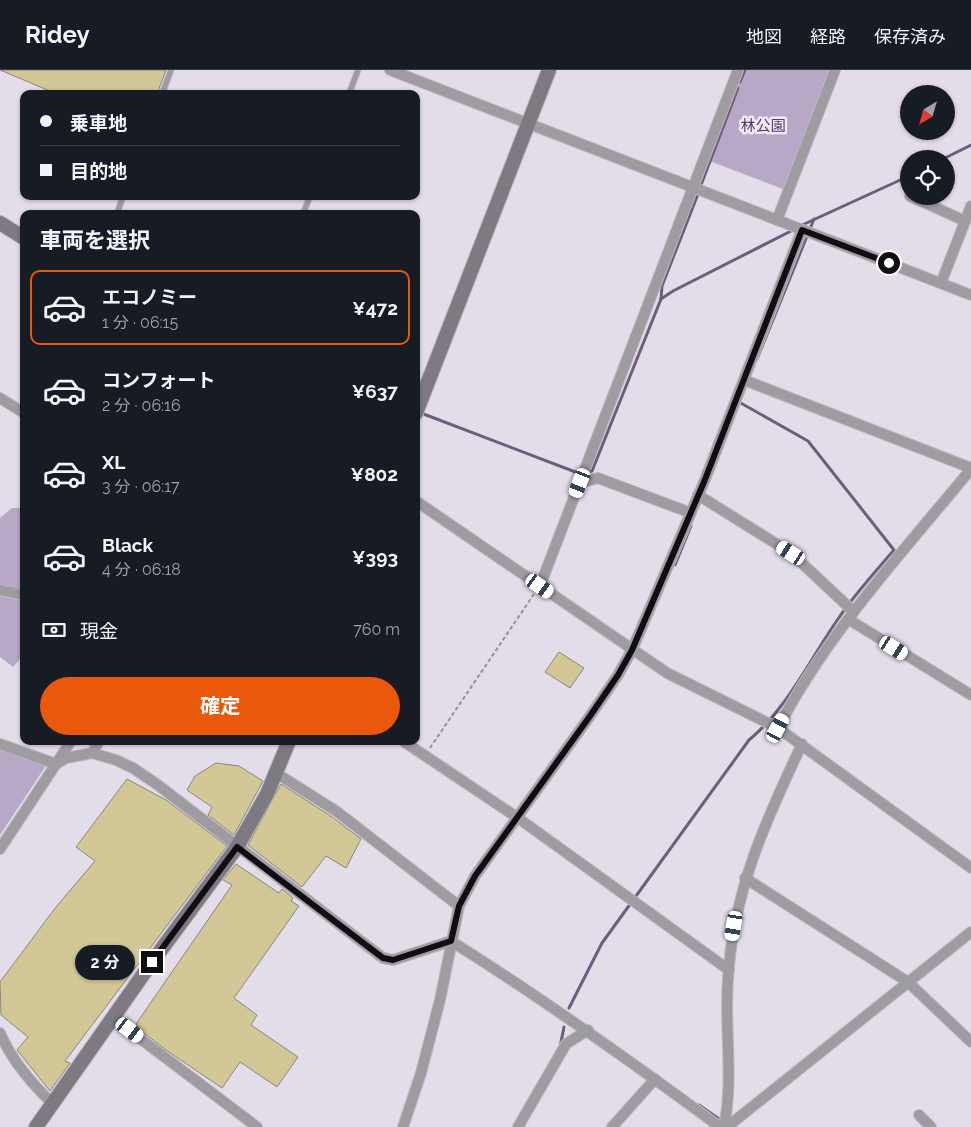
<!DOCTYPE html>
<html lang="ja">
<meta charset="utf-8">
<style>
:root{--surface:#171b24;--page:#20242c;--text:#f1f3f6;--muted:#9ea1a6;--line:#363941;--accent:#ea580c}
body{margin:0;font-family:Raleway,"Noto Sans JP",sans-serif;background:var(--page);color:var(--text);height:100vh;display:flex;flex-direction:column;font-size:19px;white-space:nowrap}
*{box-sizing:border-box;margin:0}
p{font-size:16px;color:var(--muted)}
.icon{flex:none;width:28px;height:28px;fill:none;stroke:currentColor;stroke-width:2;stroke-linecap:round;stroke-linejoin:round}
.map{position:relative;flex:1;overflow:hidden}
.details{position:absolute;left:20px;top:140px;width:400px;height:535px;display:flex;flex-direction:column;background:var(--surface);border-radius:10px;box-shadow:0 1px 4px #0004}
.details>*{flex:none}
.banner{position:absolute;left:20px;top:20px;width:400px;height:110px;border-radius:10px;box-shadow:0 1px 4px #0004;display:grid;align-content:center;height:110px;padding:0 20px;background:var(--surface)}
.needle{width:32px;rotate:217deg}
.controls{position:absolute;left:900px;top:15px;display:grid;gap:10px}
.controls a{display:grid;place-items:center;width:55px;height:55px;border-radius:50%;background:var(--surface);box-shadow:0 1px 4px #0004;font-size:25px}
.end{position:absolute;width:22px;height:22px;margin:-11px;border:6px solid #100e12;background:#fff;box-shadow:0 0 0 2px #fff}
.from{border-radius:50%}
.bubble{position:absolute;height:35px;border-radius:18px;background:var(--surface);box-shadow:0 1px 4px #0004;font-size:16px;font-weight:700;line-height:35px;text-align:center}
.car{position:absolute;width:15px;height:30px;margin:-15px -8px;border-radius:6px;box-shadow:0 0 4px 1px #0007;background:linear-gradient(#fff 24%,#345 0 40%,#fff 0 76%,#345 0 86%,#fff 0)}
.banner b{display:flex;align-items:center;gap:18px;height:48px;font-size:19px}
.banner b+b{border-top:1px solid var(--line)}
.banner i{width:12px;height:12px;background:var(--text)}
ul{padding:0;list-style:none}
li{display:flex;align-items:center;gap:15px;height:75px;margin:0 10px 8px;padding:0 10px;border:2px solid transparent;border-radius:10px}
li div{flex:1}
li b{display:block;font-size:19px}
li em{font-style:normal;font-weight:700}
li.on{border-color:var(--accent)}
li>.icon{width:45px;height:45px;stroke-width:1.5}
h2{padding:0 20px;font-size:22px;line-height:60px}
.pay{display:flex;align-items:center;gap:12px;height:55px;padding:0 20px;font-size:19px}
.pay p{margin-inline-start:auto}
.primary-button{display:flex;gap:10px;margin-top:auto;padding:10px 20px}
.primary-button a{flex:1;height:58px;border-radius:30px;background:var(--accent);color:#fff;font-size:20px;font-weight:700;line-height:58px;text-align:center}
header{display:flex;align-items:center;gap:30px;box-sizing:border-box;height:70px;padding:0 25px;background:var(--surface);border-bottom:1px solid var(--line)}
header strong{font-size:24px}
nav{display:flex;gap:28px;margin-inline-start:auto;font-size:18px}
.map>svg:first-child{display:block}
.green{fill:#b8a8c8}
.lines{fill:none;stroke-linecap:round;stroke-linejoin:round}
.stream{stroke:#6e5e7c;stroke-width:3}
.building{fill:#d2c797;stroke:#8a877b}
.lane-casing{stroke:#bdb7c2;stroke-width:7}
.street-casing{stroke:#bdb7c2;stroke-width:12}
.secondary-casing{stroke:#bdb7c2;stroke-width:16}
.path{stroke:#97919b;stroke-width:2;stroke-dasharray:4 2.5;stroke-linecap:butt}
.lane{stroke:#9e9ba1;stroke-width:5}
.street{stroke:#9e9ba1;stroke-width:10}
.secondary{stroke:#7e7a82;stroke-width:14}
.route{stroke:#100e12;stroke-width:6}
.labels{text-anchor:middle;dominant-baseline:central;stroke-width:5;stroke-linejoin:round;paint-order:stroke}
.park-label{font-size:15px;fill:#55366d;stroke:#f0eaf6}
</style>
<header>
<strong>Ridey</strong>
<nav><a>地図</a><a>経路</a><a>保存済み</a></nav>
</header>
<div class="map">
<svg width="971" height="1057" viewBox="0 0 971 1057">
<rect width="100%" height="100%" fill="#e3dce9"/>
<!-- green -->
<g class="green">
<path d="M741,0H829L783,119L707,90Z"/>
<path d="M12,438H24V525L0,520V448Z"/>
<path d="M0,526L24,531V585L13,597L0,587Z"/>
<path d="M0,675L47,694L0,765Z"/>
</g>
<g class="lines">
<!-- stream -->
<g class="stream">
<path d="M740,12L745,0"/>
<path d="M943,89L971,75"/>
<path d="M701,115L738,18"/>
<path d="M800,156L909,106"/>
<path d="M661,229L662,216L698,124"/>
<path d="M757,289L814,149"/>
<path d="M421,343L578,403L592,401L661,229L673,221L795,159"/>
<path d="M675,495L691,456"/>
<path d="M569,938L602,873L749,670C787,639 810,589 838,549C854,525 875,502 894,480L808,371L739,332"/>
<path d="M560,977L564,957"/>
<path d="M699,1035L722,1051"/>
</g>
</g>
<!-- building -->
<g class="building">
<path d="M0,0H166L157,24H57Z"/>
<path d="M559,582L584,598L570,618L545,602Z"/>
<path d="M216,693L239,696L263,711L234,765L208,745L212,737L187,720L195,706Z"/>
<path d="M127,709L166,730L227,776L65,991L70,993L50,1021L17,980L28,967L1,945L0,912L56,837L95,791L76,777Z"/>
<path d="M281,714L332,747L361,769L346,798L326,786L302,817L248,775Z"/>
<path d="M236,794L279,823L282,819L293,828L291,831L299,836L234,928L257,945L251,955L298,987L277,1017L240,992L222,1018L166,980L139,959L136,954L232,815L223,810Z"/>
</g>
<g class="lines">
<defs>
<g id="lane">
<path d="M162,24L171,0"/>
<path d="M349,24L358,0"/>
<path d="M117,144L123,126"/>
<path d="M303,144L310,126"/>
</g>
<g id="street">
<path d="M390,0L971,225"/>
<path d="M910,126L965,151"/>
<path d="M777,150L835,0"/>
<path d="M941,213L971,136"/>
<path d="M744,310L971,398"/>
<path d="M0,328L24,343"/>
<path d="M580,413L598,408L691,443"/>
<path d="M698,425L791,483L854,542"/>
<path d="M416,431L667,603L778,658L971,798"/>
<path d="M540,516L738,0"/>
<path d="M0,520L24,525"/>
<path d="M848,549L971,625"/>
<path d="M778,658C828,562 903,482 971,399"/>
<path d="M403,671L518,748L729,900"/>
<path d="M0,674L56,694L71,671"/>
<path d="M92,683L99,671"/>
<path d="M276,703L336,741L459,836"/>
<path d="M0,779L56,694L66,688L92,683L116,690L133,698L158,715L383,888L393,890L451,871"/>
<path d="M745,808L908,912L971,972"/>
<path d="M451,871C543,929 632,992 720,1057"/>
<path d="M113,948L257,1057"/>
<path d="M0,963C12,991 31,1013 53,1034"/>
<path d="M919,1045L931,1057"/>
<path d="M403,1057L421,1003L440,930L459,836L475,806L590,646L618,605L632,580L704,412L802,160"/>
<path d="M518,1057L566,974L588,960"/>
<path d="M612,1057L655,1009"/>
<path d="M724,1057C734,1007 724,959 728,909C733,822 765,752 802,674"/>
<path d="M727,1057L971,862"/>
</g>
<g id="secondary">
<path d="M0,153L24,168"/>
<path d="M416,343L549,0"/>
<path d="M36,1057L152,892L237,777L267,724L289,671"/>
</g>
</defs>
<!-- lane casing -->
<use href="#lane" class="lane-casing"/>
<!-- street casing -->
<use href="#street" class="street-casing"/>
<!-- secondary casing -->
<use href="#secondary" class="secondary-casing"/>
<!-- path -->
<path class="path" d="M430,678L534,524"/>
<!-- lane -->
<use href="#lane" class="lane"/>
<!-- street -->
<use href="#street" class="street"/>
<!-- secondary -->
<use href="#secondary" class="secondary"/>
</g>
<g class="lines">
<!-- route -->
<path class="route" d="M152,892L237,777L383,888L393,890L451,871L459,836L475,806L590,646L618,605L632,580L704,412L802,160L889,193"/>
</g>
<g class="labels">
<!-- park labels -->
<g class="park-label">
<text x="763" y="56">林公園</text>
</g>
</g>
</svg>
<div class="controls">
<a><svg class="needle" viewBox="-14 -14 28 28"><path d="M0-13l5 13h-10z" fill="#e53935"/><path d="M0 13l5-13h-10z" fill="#9ea1a6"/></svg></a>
<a><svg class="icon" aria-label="locate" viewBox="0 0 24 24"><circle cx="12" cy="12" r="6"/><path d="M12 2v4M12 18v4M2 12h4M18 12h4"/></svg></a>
</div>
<i class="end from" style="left:889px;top:193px"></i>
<i class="end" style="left:152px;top:892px"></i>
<div class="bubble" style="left:75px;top:875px;width:60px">2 分</div>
<i class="car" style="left:580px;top:413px;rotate:202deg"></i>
<i class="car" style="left:791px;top:483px;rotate:302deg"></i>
<i class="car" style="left:540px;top:516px;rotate:125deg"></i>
<i class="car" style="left:894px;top:578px;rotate:122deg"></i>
<i class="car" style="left:778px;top:658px;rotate:28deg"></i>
<i class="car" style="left:734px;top:856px;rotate:190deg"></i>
<i class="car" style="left:130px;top:960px;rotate:127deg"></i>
<div class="banner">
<b><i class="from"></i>乗車地</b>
<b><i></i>目的地</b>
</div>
<section class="details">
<h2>車両を選択</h2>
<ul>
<li class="on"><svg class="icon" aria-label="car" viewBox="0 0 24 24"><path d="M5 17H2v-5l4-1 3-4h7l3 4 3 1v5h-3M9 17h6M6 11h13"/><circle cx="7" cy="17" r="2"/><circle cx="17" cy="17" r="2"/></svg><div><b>エコノミー</b><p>1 分 · 06:15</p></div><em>¥472</em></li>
<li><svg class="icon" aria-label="car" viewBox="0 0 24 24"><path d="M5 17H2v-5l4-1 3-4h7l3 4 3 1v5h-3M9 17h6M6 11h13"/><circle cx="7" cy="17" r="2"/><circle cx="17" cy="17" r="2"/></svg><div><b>コンフォート</b><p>2 分 · 06:16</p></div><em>¥637</em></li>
<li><svg class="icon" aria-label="car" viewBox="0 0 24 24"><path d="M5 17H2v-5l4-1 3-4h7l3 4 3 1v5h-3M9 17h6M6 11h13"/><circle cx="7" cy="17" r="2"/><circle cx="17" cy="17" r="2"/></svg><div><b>XL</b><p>3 分 · 06:17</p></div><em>¥802</em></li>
<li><svg class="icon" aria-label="car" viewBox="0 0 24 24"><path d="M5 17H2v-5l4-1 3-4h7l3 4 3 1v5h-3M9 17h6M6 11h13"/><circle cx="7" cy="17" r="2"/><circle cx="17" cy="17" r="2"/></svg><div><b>Black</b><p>4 分 · 06:18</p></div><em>¥393</em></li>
</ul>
<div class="pay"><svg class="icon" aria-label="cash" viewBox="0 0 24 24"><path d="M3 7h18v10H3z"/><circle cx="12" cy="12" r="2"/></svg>現金<p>760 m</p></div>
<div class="primary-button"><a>確定</a></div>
</section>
</div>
